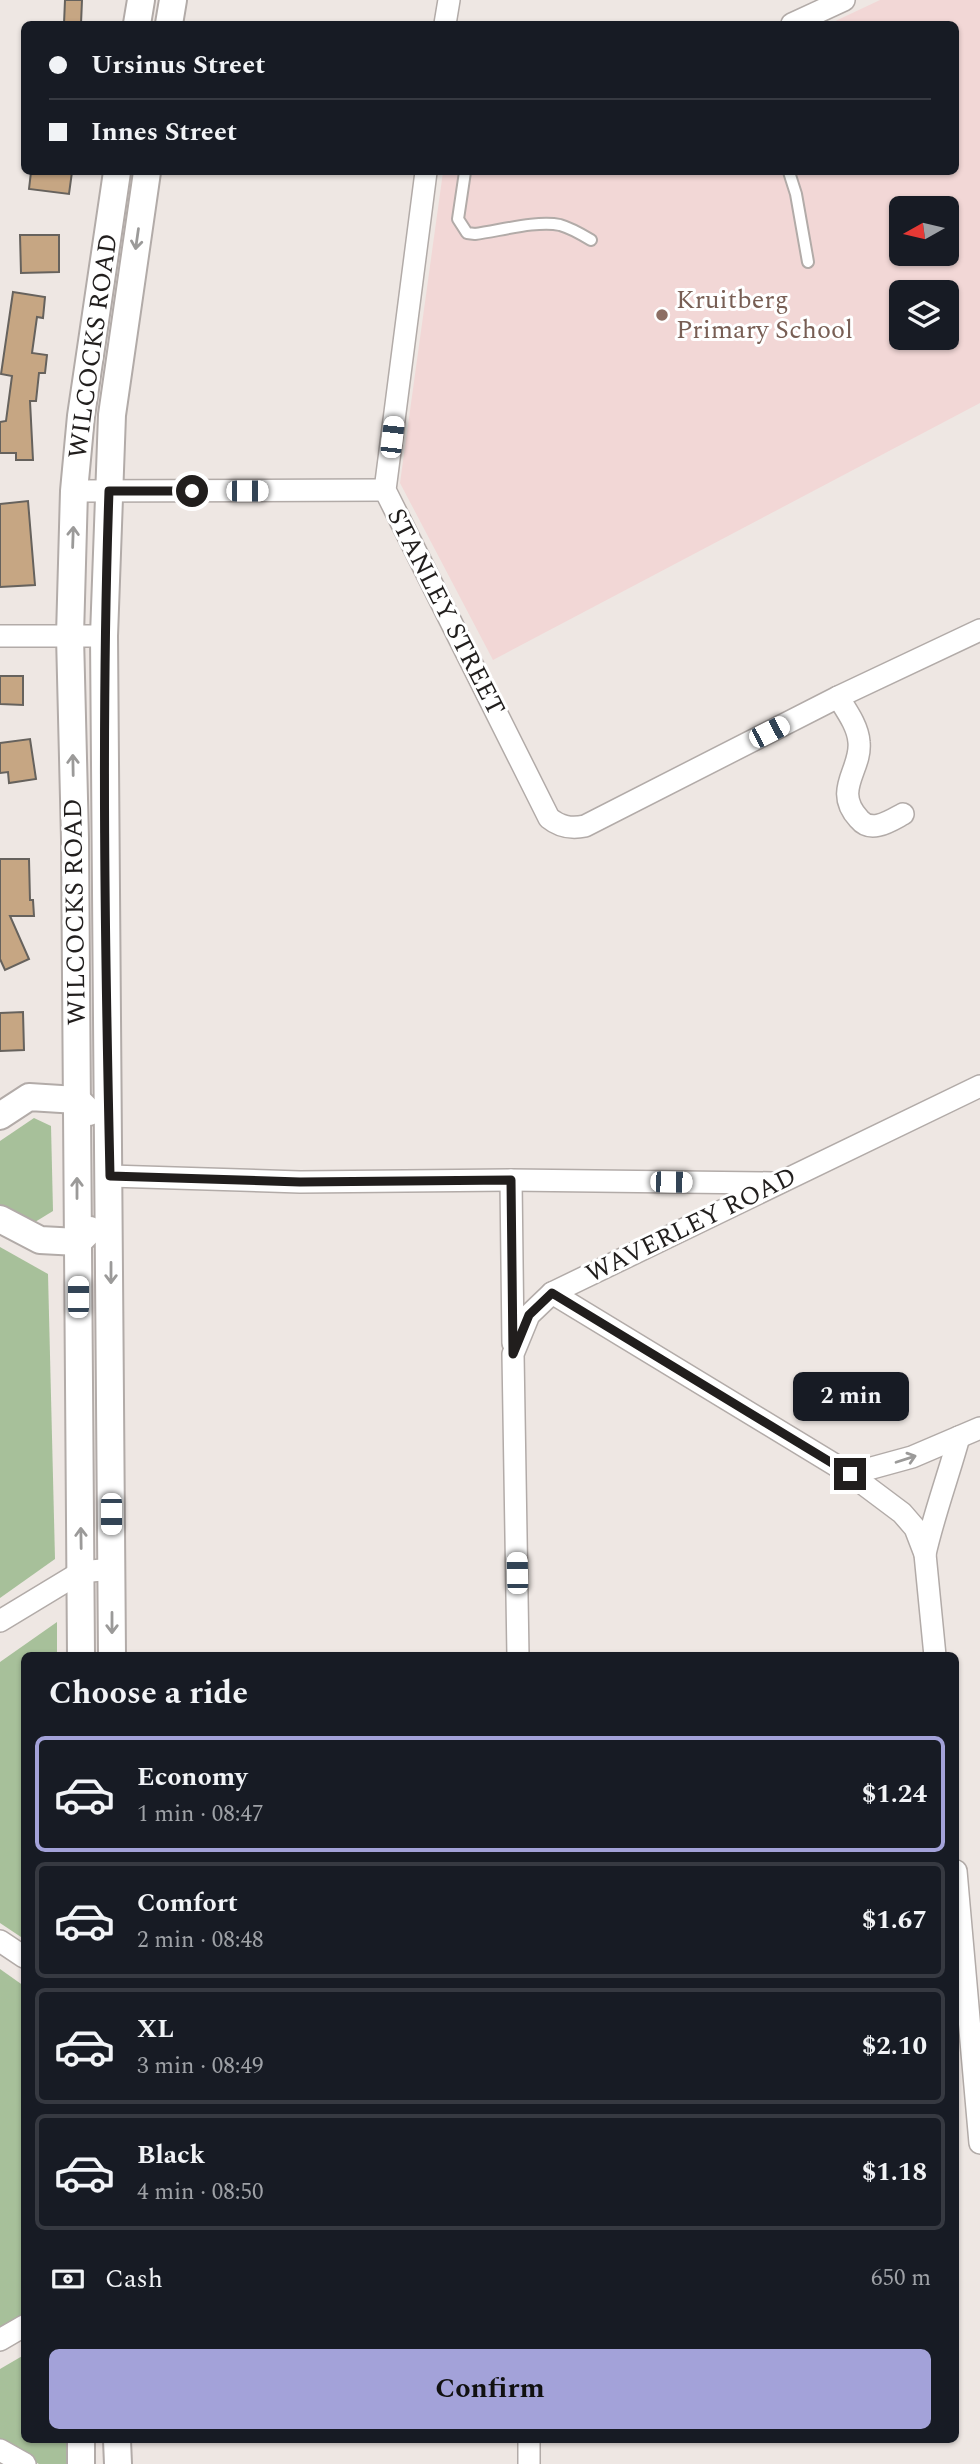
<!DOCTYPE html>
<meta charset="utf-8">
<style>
:root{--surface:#171b24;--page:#20242c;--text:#f1f3f6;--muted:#9ea1a6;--line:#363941;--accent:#a3a2d9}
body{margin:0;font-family:Spectral,serif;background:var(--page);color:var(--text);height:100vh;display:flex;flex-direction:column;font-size:26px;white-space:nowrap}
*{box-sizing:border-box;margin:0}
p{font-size:23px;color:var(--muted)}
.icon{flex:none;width:38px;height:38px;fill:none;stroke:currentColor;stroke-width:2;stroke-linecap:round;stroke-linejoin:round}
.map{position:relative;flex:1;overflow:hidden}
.side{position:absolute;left:21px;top:1652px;width:938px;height:791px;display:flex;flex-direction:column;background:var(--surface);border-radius:10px;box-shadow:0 2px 5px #0004}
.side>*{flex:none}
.top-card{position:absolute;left:21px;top:21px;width:938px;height:154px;border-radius:10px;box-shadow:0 2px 5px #0004;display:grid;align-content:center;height:154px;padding:0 28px;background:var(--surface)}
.needle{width:46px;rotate:262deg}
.controls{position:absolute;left:889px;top:196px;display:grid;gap:14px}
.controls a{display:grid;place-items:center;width:70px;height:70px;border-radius:10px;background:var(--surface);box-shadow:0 2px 5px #0004;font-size:35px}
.end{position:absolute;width:32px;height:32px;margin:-16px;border:9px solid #211e1d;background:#fff;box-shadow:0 0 0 4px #fff}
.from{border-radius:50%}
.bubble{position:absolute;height:49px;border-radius:10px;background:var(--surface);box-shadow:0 2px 5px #0004;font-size:23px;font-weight:700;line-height:49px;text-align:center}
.car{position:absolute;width:21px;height:42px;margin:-21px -10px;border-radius:9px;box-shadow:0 0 5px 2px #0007;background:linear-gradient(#fff 24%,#345 0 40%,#fff 0 76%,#345 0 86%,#fff 0)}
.top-card b{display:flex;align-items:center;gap:24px;height:66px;font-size:26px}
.top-card b+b{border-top:2px solid var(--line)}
.top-card i{width:18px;height:18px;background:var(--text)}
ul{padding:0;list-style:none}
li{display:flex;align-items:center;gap:21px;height:116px;margin:0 14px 10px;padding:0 14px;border:4px solid var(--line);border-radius:10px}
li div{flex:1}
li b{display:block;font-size:26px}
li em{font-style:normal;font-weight:700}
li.current{border-color:var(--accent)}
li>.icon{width:63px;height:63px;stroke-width:1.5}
h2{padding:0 28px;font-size:32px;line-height:84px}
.pay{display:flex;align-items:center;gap:18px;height:77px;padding:0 28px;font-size:26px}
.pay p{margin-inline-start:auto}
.action{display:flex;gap:14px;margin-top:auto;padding:14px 28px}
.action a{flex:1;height:80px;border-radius:10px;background:var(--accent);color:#111;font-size:28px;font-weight:700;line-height:80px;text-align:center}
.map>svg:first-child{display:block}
.education{fill:#f2d7d6;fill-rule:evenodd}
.green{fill:#a7c09a}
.building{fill:#c6a683;stroke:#66625d;stroke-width:2}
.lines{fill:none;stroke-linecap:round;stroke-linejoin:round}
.service-casing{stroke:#b2aba8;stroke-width:14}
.minor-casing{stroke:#b2aba8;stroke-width:24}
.tertiary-casing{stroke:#b2aba8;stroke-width:30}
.service{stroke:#fff;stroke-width:10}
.minor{stroke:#fff;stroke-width:21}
.tertiary{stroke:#fff;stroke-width:26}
.oneway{stroke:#9b9a99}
.route{stroke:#211e1d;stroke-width:9}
.education-dot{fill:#8d6e63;stroke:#fff;stroke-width:2.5}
.labels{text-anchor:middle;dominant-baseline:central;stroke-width:6;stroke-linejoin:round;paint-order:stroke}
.education-label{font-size:26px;fill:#785e54;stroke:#fff;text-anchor:start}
.street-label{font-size:26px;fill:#211e1d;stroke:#fff}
</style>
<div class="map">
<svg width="980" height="2464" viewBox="0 0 980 2464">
<rect width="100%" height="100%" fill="#eee7e3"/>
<!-- education -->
<path class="education" d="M880,0H980V403L493,660L400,483L443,172H956V24H829ZM901,208H947V254H901ZM901,292H947V338H901Z"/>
<!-- green -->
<g class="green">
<path d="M34,1118L51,1126L53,1211L35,1222L0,1205V1141Z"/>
<path d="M0,1247L48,1274L55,1559L0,1598Z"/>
<path d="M57,1622V1655L24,1656V1939L0,1923V1662Z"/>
<path d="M0,1969L24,1986V2316L0,2330Z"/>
<path d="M24,2355V2440H66V2464H39L0,2442V2369Z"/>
</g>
<!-- building -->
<g class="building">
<path d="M65,0H82L81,24H64Z"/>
<path d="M31,172H72L69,194L29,189Z"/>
<path d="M20,235H59V272L21,273Z"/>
<path d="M13,292L45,297L43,318L37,317L32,353L47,355L45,373H39L36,401H30L33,460H16V453H0V422L6,421L12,376L1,374Z"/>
<path d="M28,501L35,585L0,587V504Z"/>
<path d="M0,676H23V705L0,704Z"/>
<path d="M30,739L36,779L9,783L8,772L0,773V743Z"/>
<path d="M0,859H29L30,900H33L34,916H10L29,959L5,970L0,959Z"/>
<path d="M23,1012L24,1050L0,1051V1013Z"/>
</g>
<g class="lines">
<defs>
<g id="service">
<path d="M465,172L458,219L467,233L475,234C499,231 537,220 560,225C571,228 581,234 591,240"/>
<path d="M789,172L796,194L808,262"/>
</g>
<g id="minor">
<path d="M445,24L449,0"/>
<path d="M792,24L844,0"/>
<path d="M426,172L385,490L549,818C560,827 571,829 585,826L838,697L980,630"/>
<path d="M74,491L385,490"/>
<path d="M0,636H104"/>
<path d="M838,697C846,710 858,726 859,742C862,770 832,790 859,819C871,834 890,821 903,814"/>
<path d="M110,1176L300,1182L511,1180L773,1183"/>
<path d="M511,1180L513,1343"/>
<path d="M552,1293L850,1474L902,1513L915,1528L925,1554L935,1656"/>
<path d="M850,1474L912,1457L980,1428"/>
<path d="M925,1554C934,1514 948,1477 959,1437"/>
<path d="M0,1621L81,1572L112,1569"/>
<path d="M518,1656L513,1354L529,1315L552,1293L980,1086"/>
<path d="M956,1871L980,2143"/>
<path d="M0,1941L24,1957"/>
<path d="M0,2340L24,2326"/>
<path d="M0,2450L25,2464"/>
<path d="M529,2464V2440"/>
</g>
<g id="tertiary">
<path d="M137,24L141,0"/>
<path d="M169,24L173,0"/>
<path d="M0,1116L29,1097L77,1100L89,1112"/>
<path d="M0,1219L40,1240L78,1242L90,1230"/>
<path d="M81,1656L75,839L70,636L74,491L81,416L117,172"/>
<path d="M112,1656L104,636L112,415L147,172"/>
<path d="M81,2440V2464"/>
<path d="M117,2440L118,2464"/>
</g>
</defs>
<!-- service casing -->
<use href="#service" class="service-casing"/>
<!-- minor casing -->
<use href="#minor" class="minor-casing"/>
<!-- tertiary casing -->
<use href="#tertiary" class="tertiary-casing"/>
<!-- service -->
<use href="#service" class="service"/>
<!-- minor -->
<use href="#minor" class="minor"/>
<!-- tertiary -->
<use href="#tertiary" class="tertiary"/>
</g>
<!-- one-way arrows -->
<defs><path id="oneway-shaft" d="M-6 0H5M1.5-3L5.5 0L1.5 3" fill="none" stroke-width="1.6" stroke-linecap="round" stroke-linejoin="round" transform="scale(1.75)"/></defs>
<g class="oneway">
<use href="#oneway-shaft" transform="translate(137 239) rotate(98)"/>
<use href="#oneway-shaft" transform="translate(73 537) rotate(-88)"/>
<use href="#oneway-shaft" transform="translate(73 765) rotate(-91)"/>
<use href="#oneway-shaft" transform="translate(77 1188) rotate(-90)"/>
<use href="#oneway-shaft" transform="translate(111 1273) rotate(90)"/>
<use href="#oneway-shaft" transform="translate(906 1459) rotate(-18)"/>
<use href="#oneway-shaft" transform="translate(81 1538) rotate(-91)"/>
<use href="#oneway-shaft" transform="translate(112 1623) rotate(90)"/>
</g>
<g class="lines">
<!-- route -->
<path class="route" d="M192,491H109C101,719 105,948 110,1176L300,1182L511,1180L513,1354L529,1315L552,1293L850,1474"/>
</g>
<!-- markers -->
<circle class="education-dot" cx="662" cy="315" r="7"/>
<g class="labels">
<!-- education labels -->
<g class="education-label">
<text x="676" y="300">Kruitberg<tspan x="676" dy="30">Primary School</tspan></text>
</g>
<!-- street labels -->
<g class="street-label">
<text transform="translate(93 346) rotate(-82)">WILCOCKS ROAD</text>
<text transform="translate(446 612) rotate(63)">STANLEY STREET</text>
<text transform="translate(75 912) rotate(-91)">WILCOCKS ROAD</text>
<text transform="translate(691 1225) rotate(-26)">WAVERLEY ROAD</text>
</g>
</g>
</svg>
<div class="controls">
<a><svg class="needle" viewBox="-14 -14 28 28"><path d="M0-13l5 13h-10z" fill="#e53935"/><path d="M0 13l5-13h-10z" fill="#9ea1a6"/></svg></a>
<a><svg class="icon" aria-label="layers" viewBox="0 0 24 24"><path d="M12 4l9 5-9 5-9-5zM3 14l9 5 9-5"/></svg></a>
</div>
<i class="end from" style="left:192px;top:491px"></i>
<i class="end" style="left:850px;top:1474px"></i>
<div class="bubble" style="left:793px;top:1372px;width:116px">2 min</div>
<i class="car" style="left:392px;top:437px;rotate:7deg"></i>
<i class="car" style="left:247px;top:491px;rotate:90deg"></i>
<i class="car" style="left:769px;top:732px;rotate:63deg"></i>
<i class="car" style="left:671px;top:1182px;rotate:91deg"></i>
<i class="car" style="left:78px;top:1297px;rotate:0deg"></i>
<i class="car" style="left:111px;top:1514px;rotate:180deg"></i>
<i class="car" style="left:517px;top:1573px;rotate:359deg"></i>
<div class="top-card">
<b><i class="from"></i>Ursinus Street</b>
<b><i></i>Innes Street</b>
</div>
<section class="side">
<h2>Choose a ride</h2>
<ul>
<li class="current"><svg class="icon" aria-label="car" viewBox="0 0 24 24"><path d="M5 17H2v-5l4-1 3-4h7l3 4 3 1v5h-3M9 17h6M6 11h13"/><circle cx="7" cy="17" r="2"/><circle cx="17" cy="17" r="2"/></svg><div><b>Economy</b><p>1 min · 08:47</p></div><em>$1.24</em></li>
<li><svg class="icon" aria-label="car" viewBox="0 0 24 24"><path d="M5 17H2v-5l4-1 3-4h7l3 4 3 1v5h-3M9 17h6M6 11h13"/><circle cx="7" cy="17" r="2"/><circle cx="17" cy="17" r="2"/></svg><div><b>Comfort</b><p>2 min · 08:48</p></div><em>$1.67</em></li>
<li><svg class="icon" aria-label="car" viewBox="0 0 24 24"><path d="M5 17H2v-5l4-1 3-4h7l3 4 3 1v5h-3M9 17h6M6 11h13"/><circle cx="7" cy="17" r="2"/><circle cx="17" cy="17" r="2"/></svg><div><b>XL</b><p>3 min · 08:49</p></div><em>$2.10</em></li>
<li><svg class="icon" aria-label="car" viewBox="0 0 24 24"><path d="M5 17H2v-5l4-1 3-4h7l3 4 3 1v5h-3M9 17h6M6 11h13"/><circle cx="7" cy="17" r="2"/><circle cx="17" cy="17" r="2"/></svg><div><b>Black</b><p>4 min · 08:50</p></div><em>$1.18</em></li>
</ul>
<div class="pay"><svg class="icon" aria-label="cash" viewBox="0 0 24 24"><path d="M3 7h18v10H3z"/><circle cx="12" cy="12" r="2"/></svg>Cash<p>650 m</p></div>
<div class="action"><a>Confirm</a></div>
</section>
</div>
